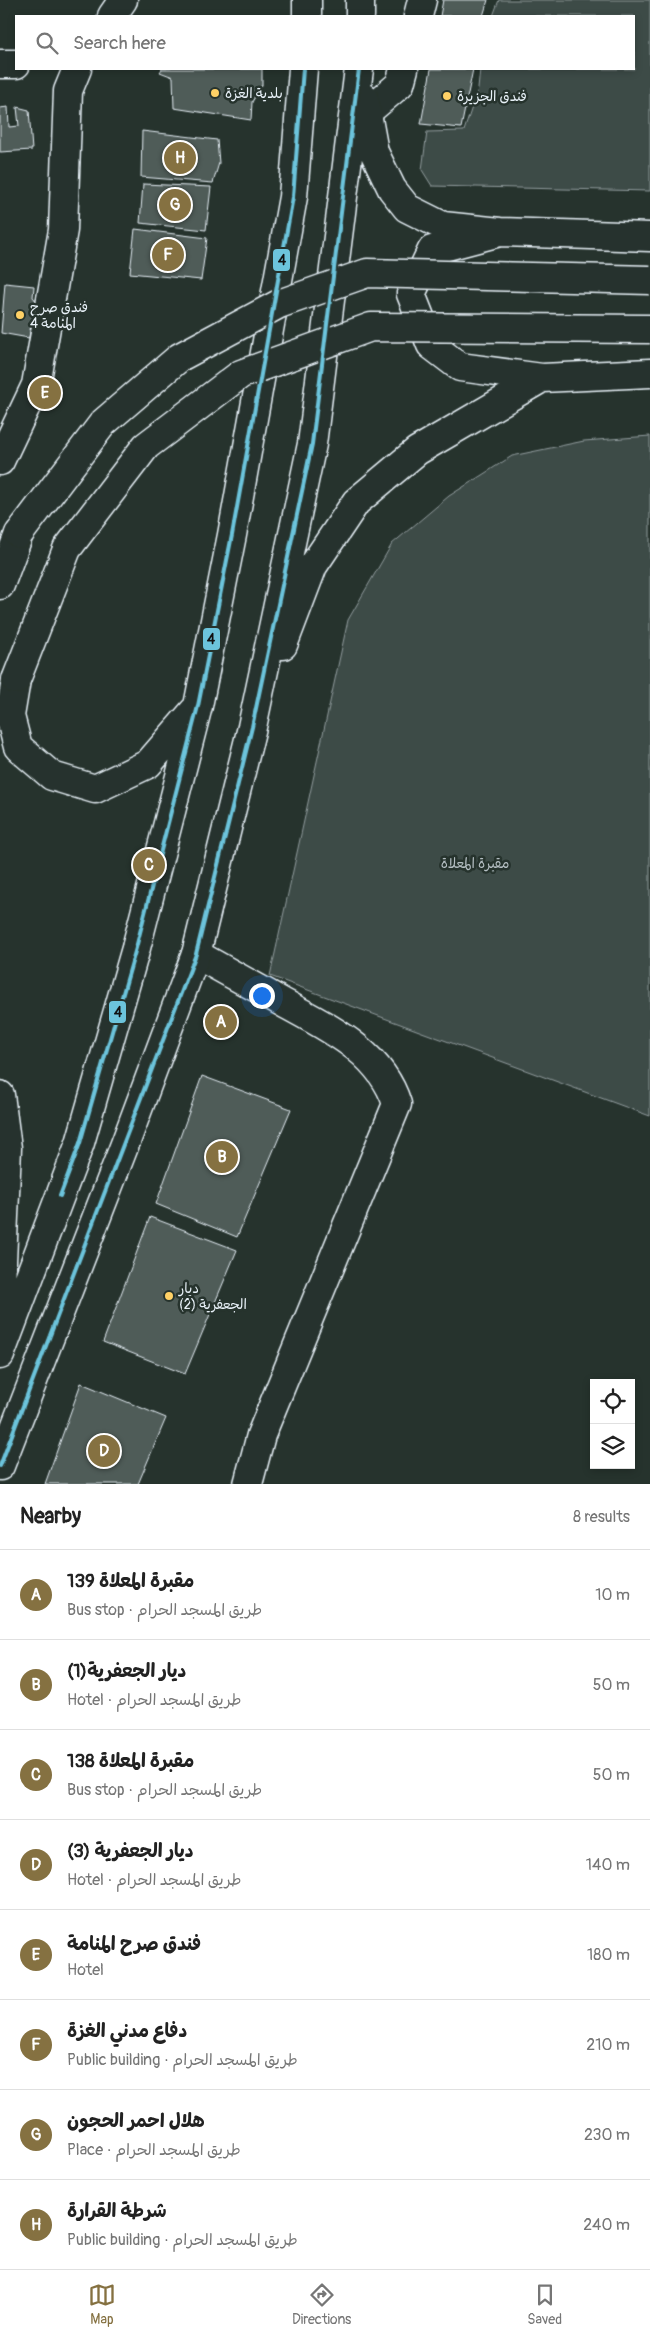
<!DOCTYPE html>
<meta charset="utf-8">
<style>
:root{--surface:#fff;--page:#f2f2f2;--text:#222;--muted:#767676;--line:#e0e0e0;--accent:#857141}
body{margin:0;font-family:Pangolin,"Playpen Sans Arabic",sans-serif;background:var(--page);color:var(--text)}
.controls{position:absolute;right:15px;bottom:15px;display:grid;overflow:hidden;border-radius:0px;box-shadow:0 2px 8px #0003}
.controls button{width:45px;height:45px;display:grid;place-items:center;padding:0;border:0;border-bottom:1px solid var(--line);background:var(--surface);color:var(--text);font:25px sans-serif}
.you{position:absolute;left:261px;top:995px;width:18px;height:18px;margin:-12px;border:4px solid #fff;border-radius:50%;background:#1a73e8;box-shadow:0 0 0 8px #1a73e833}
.badge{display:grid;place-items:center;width:32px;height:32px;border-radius:50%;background:var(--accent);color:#fff;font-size:16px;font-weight:700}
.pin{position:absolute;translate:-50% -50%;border:2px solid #fff;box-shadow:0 1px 5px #0006}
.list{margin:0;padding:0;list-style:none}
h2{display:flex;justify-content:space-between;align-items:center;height:65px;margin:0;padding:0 20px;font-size:21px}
h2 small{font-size:16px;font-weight:400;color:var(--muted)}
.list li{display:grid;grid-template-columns:32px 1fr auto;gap:15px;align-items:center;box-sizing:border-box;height:90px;padding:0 20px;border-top:1px solid var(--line)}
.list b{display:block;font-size:19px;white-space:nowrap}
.list p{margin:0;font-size:16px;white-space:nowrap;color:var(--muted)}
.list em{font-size:16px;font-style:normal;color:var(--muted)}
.icon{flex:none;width:28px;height:28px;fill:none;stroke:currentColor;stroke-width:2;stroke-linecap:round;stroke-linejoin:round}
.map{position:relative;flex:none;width:650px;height:1484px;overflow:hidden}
.search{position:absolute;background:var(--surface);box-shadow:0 2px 8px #0003;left:15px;right:15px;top:15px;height:55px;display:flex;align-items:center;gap:12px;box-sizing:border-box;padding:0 18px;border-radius:0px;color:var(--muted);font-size:19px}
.sheet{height:785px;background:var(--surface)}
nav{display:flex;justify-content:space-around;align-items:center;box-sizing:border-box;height:70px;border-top:1px solid var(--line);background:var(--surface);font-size:14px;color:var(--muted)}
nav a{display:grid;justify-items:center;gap:2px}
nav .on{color:var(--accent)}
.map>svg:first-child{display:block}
</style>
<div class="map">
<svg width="650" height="1484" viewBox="0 0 650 1484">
<rect width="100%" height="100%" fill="#26332d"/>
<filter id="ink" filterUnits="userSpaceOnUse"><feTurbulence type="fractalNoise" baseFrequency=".02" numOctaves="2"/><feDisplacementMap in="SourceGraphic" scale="10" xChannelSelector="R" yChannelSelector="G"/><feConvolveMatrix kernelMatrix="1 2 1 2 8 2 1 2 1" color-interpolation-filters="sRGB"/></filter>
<g filter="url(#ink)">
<!-- green -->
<path fill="#3e4b47" stroke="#939ea0" d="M499,0H650V191L432,186L422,170L427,132L464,131L478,89L480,69H634V16H493Z
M650,436V1116L270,976L348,620L392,544L449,496L512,456L584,441Z"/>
<!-- building -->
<path fill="#505c59" stroke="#e8f1f8" d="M443,0H488L483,16H440Z
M162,69H262V85L252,102L251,120L174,108L173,77L160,72Z
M431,69H473L461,128L421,124Z
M8,107L9,127L19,126L17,107L29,110L32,150L0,152V108Z
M142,131L217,140L219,163L213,183L141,177Z
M143,184L211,187L206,230L140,223Z
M135,229L207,238L201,280L130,273Z
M5,283L34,286L33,297L38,303L36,323L31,324L29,338L1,333Z
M202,1076L291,1109L237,1237L156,1204Z
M150,1217L237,1250L185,1374L103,1342Z
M81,1383L166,1418L138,1484H45Z"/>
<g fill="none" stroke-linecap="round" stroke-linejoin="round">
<!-- minor casing -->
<g stroke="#e8f1f8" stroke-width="31">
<path id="minor" d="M112,16L123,0
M418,16L422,0
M0,64H16
M366,113L400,84L404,69
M0,461L36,385L63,230L68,91L77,69
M196,954C224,970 252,985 280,1001C325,1026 381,1051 397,1104L261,1435L248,1484"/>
</g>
<!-- major casing -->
<g stroke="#e8f1f8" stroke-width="31">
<path id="major" d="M307,16V0
M360,16V0
M364,97L374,152L392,189L407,208L443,226L500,232L650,237
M500,232L432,250L411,294L431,345L460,367L542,378L650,373
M0,585L19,534
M283,645L313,566L356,502L417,451L542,378
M16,680L10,716L18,747L52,776L95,789L148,764L194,711
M0,1095L7,1148L0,1307
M0,1355L80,1143L136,948L198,706L232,535L293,197L303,69
M0,1466L125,1144L196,954L252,727L312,444L359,69"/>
</g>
<!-- minor -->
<use href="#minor" stroke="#26332d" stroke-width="28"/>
<!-- major -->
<use href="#major" stroke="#26332d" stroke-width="28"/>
<!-- major-bridge casing -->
<g stroke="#e8f1f8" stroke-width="31" stroke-linecap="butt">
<path id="major-bridge" d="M19,534L103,423L180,357L279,304L367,273L650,280
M16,680L67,549L146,446L241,374L371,327L650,329"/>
</g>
<!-- major-bridge -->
<use href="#major-bridge" stroke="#26332d" stroke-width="28"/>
<!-- bus-1 casing -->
<g stroke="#26332d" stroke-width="8">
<path id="bus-1" d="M60,1196L80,1143L136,948L198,706L232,535L293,197L303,69
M0,1466L196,954L252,727L312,444L359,69"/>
</g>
<!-- bus-1 -->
<use href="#bus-1" stroke="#6cc4dc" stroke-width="4"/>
</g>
</g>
<!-- markers -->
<g fill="#ffd166" stroke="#26332d" stroke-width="2">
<circle cx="215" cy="93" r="5"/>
<circle cx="447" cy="96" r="5"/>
<circle cx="20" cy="315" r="5"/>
<circle cx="169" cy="1296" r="5"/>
</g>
<g text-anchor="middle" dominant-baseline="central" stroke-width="5" stroke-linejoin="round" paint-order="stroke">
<!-- poi labels -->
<g font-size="14" fill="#e8f1f8" stroke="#26332d" text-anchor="start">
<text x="225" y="93">بلدية الغزة</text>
<text x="457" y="96">فندق الجزيرة</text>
<text x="30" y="307">فندق صرح<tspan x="30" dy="16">المنامة 4</tspan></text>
<text x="179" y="1288">ديار<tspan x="179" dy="16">الجعفرية (2)</tspan></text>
</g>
<!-- park labels -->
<g font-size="14" fill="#b5bfc3" stroke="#26332d">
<text x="475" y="863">مقبرة المعلاة</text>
</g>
</g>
<g stroke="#26332d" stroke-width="2">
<rect x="272" y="248" width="19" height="24" rx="5" fill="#6cc4dc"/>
<rect x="202" y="627" width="19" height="24" rx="5" fill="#6cc4dc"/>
<rect x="108" y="1000" width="19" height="24" rx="5" fill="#6cc4dc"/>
</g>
<g font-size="14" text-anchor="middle" font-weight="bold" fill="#111">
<text x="282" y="265">4</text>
<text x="211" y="644">4</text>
<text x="118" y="1017">4</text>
</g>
</svg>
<div class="controls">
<button><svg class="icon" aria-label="locate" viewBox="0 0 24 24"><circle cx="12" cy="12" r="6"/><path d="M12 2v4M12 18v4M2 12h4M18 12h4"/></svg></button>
<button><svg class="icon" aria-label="layers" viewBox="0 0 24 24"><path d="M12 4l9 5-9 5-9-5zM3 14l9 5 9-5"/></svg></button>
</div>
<div class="you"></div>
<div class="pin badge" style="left:221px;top:1022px">A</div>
<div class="pin badge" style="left:222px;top:1157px">B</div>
<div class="pin badge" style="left:149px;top:865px">C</div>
<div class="pin badge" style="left:104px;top:1451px">D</div>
<div class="pin badge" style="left:45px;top:393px">E</div>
<div class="pin badge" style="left:168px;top:255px">F</div>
<div class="pin badge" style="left:175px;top:205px">G</div>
<div class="pin badge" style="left:180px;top:158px">H</div>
<div class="search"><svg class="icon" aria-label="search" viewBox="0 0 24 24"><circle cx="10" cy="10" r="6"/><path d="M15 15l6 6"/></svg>Search here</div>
</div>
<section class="sheet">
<h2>Nearby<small>8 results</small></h2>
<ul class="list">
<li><span class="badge">A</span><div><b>مقبرة المعلاة 139</b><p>Bus stop · طريق المسجد الحرام</p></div><em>10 m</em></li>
<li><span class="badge">B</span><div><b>ديار الجعفرية(1)</b><p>Hotel · طريق المسجد الحرام</p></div><em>50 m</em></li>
<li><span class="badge">C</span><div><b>مقبرة المعلاة 138</b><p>Bus stop · طريق المسجد الحرام</p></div><em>50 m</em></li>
<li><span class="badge">D</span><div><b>ديار الجعفرية (3)</b><p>Hotel · طريق المسجد الحرام</p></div><em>140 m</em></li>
<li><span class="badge">E</span><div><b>فندق صرح المنامة</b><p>Hotel</p></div><em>180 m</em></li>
<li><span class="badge">F</span><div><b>دفاع مدني الغزة</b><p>Public building · طريق المسجد الحرام</p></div><em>210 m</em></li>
<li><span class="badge">G</span><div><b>هلال احمر الحجون</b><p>Place · طريق المسجد الحرام</p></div><em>230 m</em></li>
<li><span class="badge">H</span><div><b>شرطة القرارة</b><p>Public building · طريق المسجد الحرام</p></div><em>240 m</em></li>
</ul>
</section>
<nav>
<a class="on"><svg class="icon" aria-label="map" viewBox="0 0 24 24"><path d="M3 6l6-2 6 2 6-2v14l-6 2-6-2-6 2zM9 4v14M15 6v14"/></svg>Map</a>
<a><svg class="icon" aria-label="directions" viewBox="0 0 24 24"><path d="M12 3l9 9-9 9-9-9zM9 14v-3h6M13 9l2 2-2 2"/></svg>Directions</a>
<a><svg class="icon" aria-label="saved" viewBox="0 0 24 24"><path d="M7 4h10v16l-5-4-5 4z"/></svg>Saved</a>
</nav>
